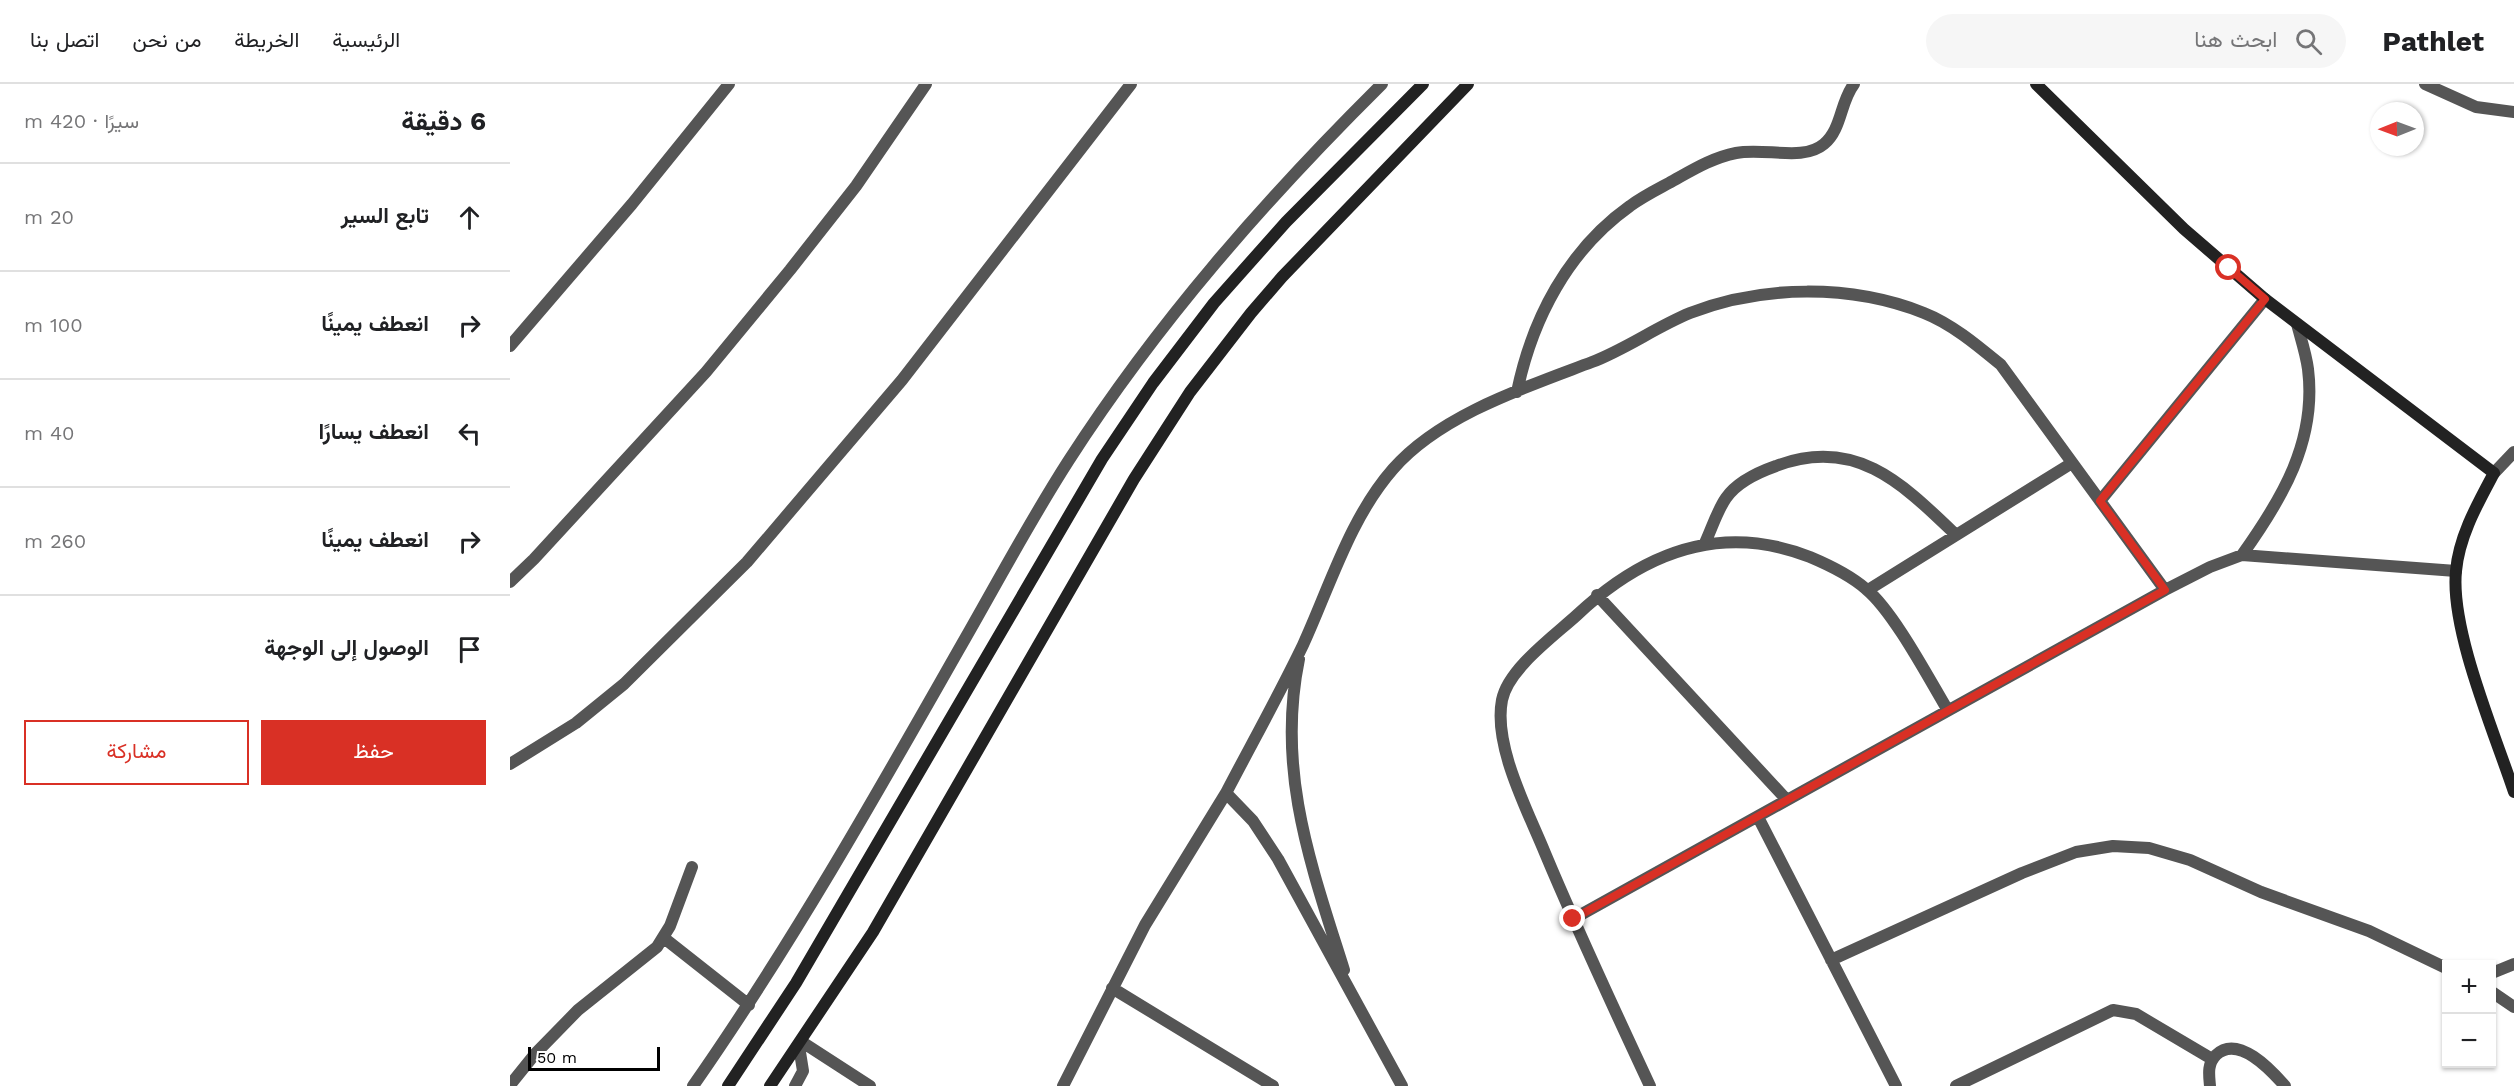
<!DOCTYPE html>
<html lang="ar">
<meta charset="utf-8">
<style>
:root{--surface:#fff;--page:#f6f6f6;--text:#202124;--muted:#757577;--line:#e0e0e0;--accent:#d93025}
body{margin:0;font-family:"Work Sans",Vazirmatn,sans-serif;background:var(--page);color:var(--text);direction:rtl}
.controls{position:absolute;right:18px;bottom:18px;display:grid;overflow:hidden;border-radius:0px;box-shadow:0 2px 4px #0004}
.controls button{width:54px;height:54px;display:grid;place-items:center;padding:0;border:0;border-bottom:2px solid var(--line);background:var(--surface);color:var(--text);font:30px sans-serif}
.compass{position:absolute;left:1860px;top:18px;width:54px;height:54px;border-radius:50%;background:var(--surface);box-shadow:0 2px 4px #0004;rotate:269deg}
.scale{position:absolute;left:18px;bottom:15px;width:132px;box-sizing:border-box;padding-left:6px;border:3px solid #000;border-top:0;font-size:16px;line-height:21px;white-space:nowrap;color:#000;-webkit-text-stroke:4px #fff;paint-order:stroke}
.stop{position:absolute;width:18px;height:18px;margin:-14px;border:4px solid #d93025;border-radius:50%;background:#fff}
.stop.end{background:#d93025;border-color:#fff;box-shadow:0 2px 6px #0008}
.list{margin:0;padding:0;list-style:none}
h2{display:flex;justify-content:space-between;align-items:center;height:78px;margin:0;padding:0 24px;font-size:26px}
h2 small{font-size:20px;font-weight:400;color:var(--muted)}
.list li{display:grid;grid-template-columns:39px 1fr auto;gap:18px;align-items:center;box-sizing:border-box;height:108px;padding:0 24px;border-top:2px solid var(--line)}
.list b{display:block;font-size:22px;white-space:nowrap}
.list em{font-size:20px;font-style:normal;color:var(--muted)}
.actions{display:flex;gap:12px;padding:18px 24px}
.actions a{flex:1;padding:14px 0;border:2px solid var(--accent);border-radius:0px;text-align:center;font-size:21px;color:var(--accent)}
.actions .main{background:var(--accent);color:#fff}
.icon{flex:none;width:33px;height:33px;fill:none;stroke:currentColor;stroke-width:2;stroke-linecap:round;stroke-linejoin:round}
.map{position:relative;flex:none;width:2004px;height:1002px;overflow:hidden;direction:ltr}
header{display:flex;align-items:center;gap:36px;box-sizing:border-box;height:84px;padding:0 30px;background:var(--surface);border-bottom:2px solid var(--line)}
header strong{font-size:28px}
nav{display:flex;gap:33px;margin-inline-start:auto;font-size:21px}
.search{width:420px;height:54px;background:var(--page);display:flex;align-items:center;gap:15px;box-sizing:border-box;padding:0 21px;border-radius:33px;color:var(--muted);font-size:22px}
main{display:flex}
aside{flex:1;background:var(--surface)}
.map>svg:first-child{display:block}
</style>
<header>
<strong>Pathlet</strong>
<div class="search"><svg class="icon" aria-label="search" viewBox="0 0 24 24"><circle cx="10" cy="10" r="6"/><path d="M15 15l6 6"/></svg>ابحث هنا</div>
<nav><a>الرئيسية</a><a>الخريطة</a><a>من نحن</a><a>اتصل بنا</a></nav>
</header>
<main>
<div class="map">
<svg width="2004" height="1002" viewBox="0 0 2004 1002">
<rect width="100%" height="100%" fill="#fff"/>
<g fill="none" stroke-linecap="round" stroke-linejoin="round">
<!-- street -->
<path stroke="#555" stroke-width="12" d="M1915,0L1966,23L2004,28
M0,262L122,120L219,0
M1007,308C1022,235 1058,166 1120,122C1132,113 1146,106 1159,99C1181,87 1201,74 1226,69C1254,63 1293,78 1314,60C1332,45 1330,18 1344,0
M1984,389L2004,368
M1590,417L1755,215
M1195,459C1202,444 1207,427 1216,414C1227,398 1249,388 1266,382C1345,352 1392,399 1445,450
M1732,471C1772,415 1807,357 1798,285C1796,270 1791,255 1787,240
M0,498L24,475L196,288L280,186L346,102L416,0
M1358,506L1562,379
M1087,511L1276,715
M789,575C766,687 801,781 834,886
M0,680L66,639L114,600L237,478L392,296L621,0
M1248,733L1386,1002
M1063,835L1655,506L1700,483L1732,471L1946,487
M154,854L239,921
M1321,876L1512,789L1566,768L1603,762L1639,764L1680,776L1751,808L1859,847L1936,884
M1982,889L2004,880
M602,904L763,1002
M1982,908L2004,923
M292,958L360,1002
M0,1001L25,970L68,926L147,863L160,842L182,783
M183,1002C280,863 364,715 448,567C485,503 519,438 559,376C648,238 755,116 872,0
M285,1002L293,987L289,962
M553,1002L635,841L716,709
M892,1002L768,775L743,737L716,709C742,659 769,611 793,561C820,502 840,434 883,385C930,331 1016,303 1082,278C1116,265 1146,243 1180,229C1252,201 1341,200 1414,229C1442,240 1468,262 1491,281L1655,506
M1140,1002C1104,925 1068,848 1035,769C1018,727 983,662 992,616C998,585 1044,552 1067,531C1134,468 1211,438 1300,473C1319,481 1340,491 1356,505C1383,527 1418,593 1437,625
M1446,1002L1603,926L1626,930L1702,975
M1700,1002C1699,991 1697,980 1706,971C1728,950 1761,986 1775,1002"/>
<!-- secondary -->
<path stroke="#222" stroke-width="12" d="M1526,0L1674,145L1755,215L1984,389C1968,419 1949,452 1946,487C1940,546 1985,650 2004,708
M218,1002L286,899L592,375L643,299L704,219L776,138L913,0
M260,1002L363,848L624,395L680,308L741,229L772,193L958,0"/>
</g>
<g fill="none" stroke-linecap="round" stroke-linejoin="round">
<!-- route -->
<path stroke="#d93025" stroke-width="8" d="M1063,835L1655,506L1590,417L1755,215L1719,184"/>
</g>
</svg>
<div class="controls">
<button>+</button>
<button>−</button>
</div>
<svg class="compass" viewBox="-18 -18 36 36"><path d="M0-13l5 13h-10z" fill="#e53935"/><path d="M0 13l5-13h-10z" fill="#757577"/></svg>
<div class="scale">50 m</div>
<div class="stop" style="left:1719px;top:184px"></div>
<div class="stop end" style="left:1063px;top:835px"></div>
</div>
<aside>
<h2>6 دقيقة<small>سيرًا · 420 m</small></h2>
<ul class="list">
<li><svg class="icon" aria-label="ahead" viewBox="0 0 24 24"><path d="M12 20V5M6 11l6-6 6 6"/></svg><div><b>تابع السير</b></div><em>20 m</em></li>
<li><svg class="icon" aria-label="right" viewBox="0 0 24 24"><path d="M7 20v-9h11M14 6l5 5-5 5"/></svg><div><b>انعطف يمينًا</b></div><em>100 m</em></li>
<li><svg class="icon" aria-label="left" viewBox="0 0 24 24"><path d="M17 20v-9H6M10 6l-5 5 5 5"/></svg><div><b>انعطف يسارًا</b></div><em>40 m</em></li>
<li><svg class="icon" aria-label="right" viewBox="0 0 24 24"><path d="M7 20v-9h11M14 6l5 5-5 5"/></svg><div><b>انعطف يمينًا</b></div><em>260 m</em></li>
<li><svg class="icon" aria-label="arrive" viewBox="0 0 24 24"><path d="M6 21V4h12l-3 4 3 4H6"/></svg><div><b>الوصول إلى الوجهة</b></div></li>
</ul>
<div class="actions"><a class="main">حفظ</a><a>مشاركة</a></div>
</aside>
</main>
